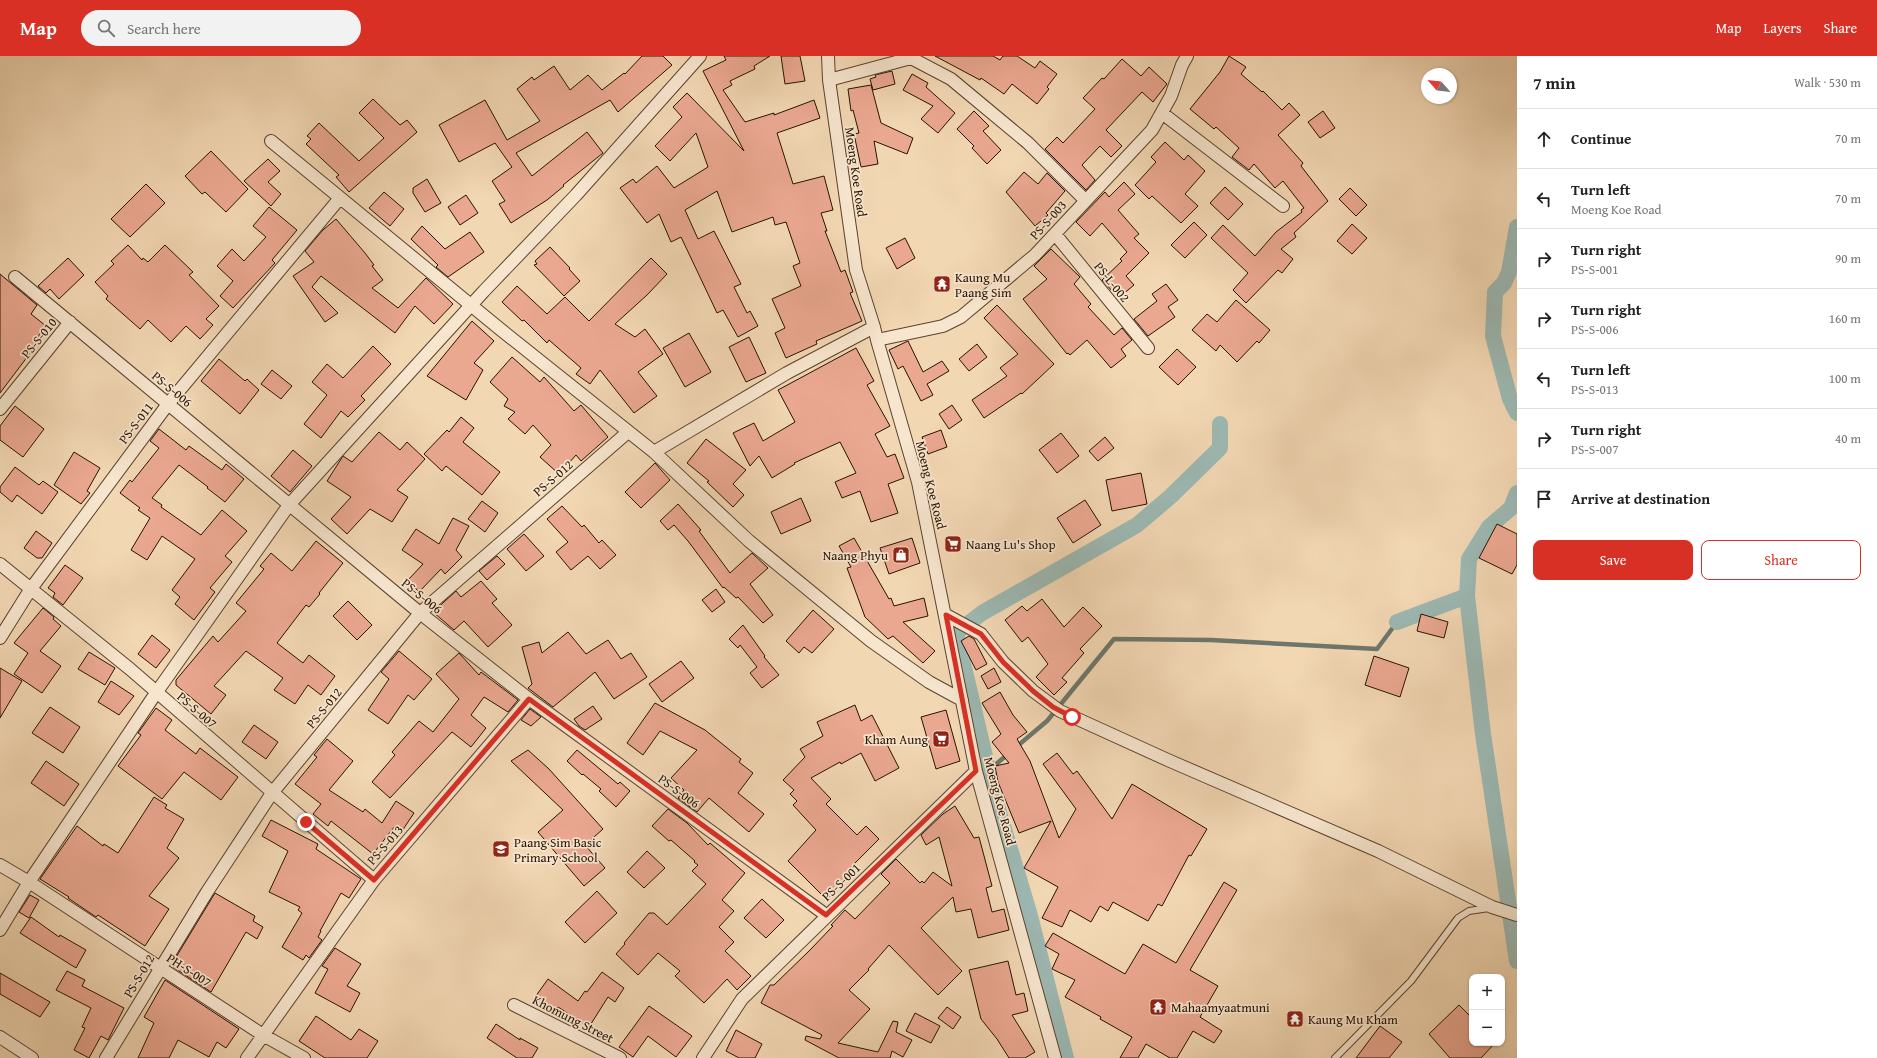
<!DOCTYPE html>
<meta charset="utf-8">
<style>
:root{--surface:#fff;--page:#f2f2f2;--text:#222;--muted:#767676;--line:#e0e0e0;--accent:#d93025}
body{margin:0;font-family:"Gentium Book Plus",serif;background:var(--page);color:var(--text)}
.controls{position:absolute;right:12px;bottom:12px;display:grid;overflow:hidden;border-radius:8px;box-shadow:0 1px 3px #0004}
.controls button{width:36px;height:36px;display:grid;place-items:center;padding:0;border:0;border-bottom:1px solid var(--line);background:var(--surface);color:var(--text);font:20px sans-serif}
.compass{position:absolute;left:1421px;top:12px;width:36px;height:36px;border-radius:50%;background:var(--surface);box-shadow:0 1px 3px #0004;rotate:297deg}
.stop{position:absolute;width:12px;height:12px;margin:-9px;border:3px solid #d93025;border-radius:50%;background:#fff}
.stop.end{background:#d93025;border-color:#fff;box-shadow:0 1px 4px #0008}
.list{margin:0;padding:0;list-style:none}
h2{display:flex;justify-content:space-between;align-items:center;height:52px;margin:0;padding:0 16px;font-size:17px}
h2 small{font-size:13px;font-weight:400;color:var(--muted)}
.list li{display:grid;grid-template-columns:26px 1fr auto;gap:12px;align-items:center;box-sizing:border-box;height:60px;padding:0 16px;border-top:1px solid var(--line)}
.list b{display:block;font-size:15px;white-space:nowrap}
.list p{margin:0;font-size:13px;white-space:nowrap;color:var(--muted)}
.list em{font-size:13px;font-style:normal;color:var(--muted)}
.actions{display:flex;gap:8px;padding:12px 16px}
.actions a{flex:1;padding:9px 0;border:1px solid var(--accent);border-radius:8px;text-align:center;font-size:14px;color:var(--accent)}
.actions .main{background:var(--accent);color:#fff}
.icon{flex:none;width:22px;height:22px;fill:none;stroke:currentColor;stroke-width:2;stroke-linecap:round;stroke-linejoin:round}
.map{position:relative;flex:none;width:1517px;height:1002px;overflow:hidden}
header{display:flex;align-items:center;gap:24px;box-sizing:border-box;height:56px;padding:0 20px;background:var(--accent);color:#fff}
header strong{font-size:19px}
nav{display:flex;gap:22px;margin-inline-start:auto;font-size:14px}
.search{width:280px;height:36px;background:var(--page);display:flex;align-items:center;gap:10px;box-sizing:border-box;padding:0 14px;border-radius:22px;color:var(--muted);font-size:15px}
main{display:flex}
aside{flex:1;background:var(--surface)}
.map>svg:first-child{display:block}
</style>
<header>
<strong>Map</strong>
<div class="search"><svg class="icon" aria-label="search" viewBox="0 0 24 24"><circle cx="10" cy="10" r="6"/><path d="M15 15l6 6"/></svg>Search here</div>
<nav><a>Map</a><a>Layers</a><a>Share</a></nav>
</header>
<main>
<div class="map">
<svg width="1517" height="1002" viewBox="0 0 1517 1002">
<rect width="100%" height="100%" fill="#f2d7b3"/>
<filter id="stains"><feTurbulence type="fractalNoise" baseFrequency=".005" numOctaves="4"/><feColorMatrix values="0 0 0 0 .2 0 0 0 0 .09 0 0 0 0 .02 0 0 0 .5 -.17"/></filter>
<radialGradient id="worn" r=".72"><stop offset=".6" stop-color="#630" stop-opacity="0"/><stop offset="1" stop-color="#630" stop-opacity=".3"/></radialGradient>
<g fill="none" stroke-linecap="round" stroke-linejoin="round">
<!-- stream -->
<path stroke="#6e766b" stroke-width="4.5" d="M1015,692L1047,665L1114,583L1211,584L1377,593L1397,566
M988,715L1008,698"/>
<!-- canal -->
<path stroke="#9cb8b2" stroke-width="16" d="M1517,171L1509,216L1504,227L1495,236L1493,280L1510,343L1517,357
M1467,540L1483,678L1517,905
M1397,566L1467,540L1469,503L1489,471L1511,452L1517,437
M1066,1002L1029,856L995,743L956,577L982,557L1137,469L1171,440L1220,392V368"/>
</g>
<!-- building -->
<path fill="#eba891" stroke="#281200" d="M642,0H663L672,9L618,56L610,44L516,97L532,120L587,76L603,97L563,129L564,130L547,144L511,167L499,148L505,145L492,125L512,111L495,87L459,106L439,69L485,44L507,84L540,65L517,33L532,21L534,24L554,10L570,34L588,19L602,34L624,17L625,18Z
M724,0H770L754,10L755,13L730,25L732,29L723,34L745,66L774,57V59L814,44L820,62L777,77L793,128L824,120L833,154L821,157L827,175H825L841,216L845,214L853,236L850,237L862,265L816,285L817,288L786,302L775,277L785,272L772,243L801,230L793,210L800,207L786,166L775,169L773,161L732,176L717,135L685,154L698,183L714,175L741,228L734,231L747,257L750,255L758,270L738,281L723,254L717,257L681,181L671,186L659,158L647,167L620,132L633,123L636,127L657,110L674,132L708,111L696,77L670,105L655,90L682,61L673,51L687,37L744,95L703,15L726,4Z
M781,0H800L805,25L785,28Z
M935,0H993L1000,4L1003,0H1017L1035,12L1040,5L1057,18L1047,31L1049,33L1037,48L1012,28L1004,38L981,22L980,24Z
M1229,0L1246,11L1241,18L1262,36L1263,35L1282,54L1289,47L1300,59L1278,79L1303,107L1301,110L1328,145L1294,177L1296,181L1281,193L1293,203L1282,217L1278,214L1246,247L1233,234L1248,217L1211,182L1223,169L1255,200L1276,176L1302,156L1301,154L1304,152L1283,125L1275,132L1254,108L1249,114L1232,101L1239,92L1216,71L1214,73L1190,53L1220,16Z
M1122,3L1141,20L1149,11L1167,28L1153,46L1142,36L1106,74L1122,90L1111,101L1100,90L1082,109L1095,124L1086,134L1045,93L1057,81L1063,87L1095,53L1083,42L1102,22L1104,23Z
M892,15L895,28L873,34L870,23L876,21L875,19Z
M912,18L928,27L926,31L955,57L938,77L921,63L933,50L903,34Z
M871,29L881,67L913,82L907,98L874,85L878,108L861,111L854,78L859,77L853,54L851,55L848,33Z
M373,43L400,69L407,64L417,76L349,136L336,121L339,119L306,88L311,83L307,80L319,67L359,105L384,82L359,57Z
M974,55L989,70L983,75L1001,94L987,108L972,92L974,90L957,73Z
M1323,55L1335,72L1320,82L1308,66Z
M1165,86L1184,104L1188,99L1205,115L1185,138L1198,150L1181,167L1152,140L1149,143L1135,129L1156,106L1151,101Z
M211,95L248,133L226,156L205,136L202,138L185,120Z
M268,103L280,115L268,126L281,138L271,150L244,125Z
M1024,116L1038,128L1047,117L1065,135L1046,157L1048,159L1035,170L1006,136Z
M427,123L441,147L425,156L413,137V132Z
M1124,126L1135,138L1118,154L1139,178L1134,182L1149,197L1126,220L1134,229L1122,239L1118,234L1114,237L1102,224L1122,205L1120,203L1127,196L1102,167L1090,180L1076,166L1105,136L1109,141Z
M146,128L165,147L130,181L111,163Z
M1225,131L1243,148L1228,164L1210,147Z
M1350,132L1367,149L1356,160L1339,143Z
M384,136L404,153L390,170L369,152Z
M466,139L478,157L460,169L448,151Z
M269,151L297,174L272,204L275,207L233,252L220,240L233,225L217,210L232,193L244,205L266,181L253,170Z
M336,163L365,197L374,209L372,210L383,224L372,232L398,252L426,222L453,248L434,268L415,250L395,277L321,220L312,231L338,257L325,266L293,220L314,206L305,195L323,174Z
M1194,166L1207,179L1185,202L1171,189Z
M1352,168L1367,182L1352,198L1337,185Z
M422,170L445,193L470,176L484,196L448,221L436,211L438,209L411,183Z
M905,182L915,202L897,213L886,192Z
M128,189L142,204L143,202L148,206L165,189L193,216L189,219L219,250L206,263L213,269L200,283L186,270L171,286L148,264L140,273L106,243L108,240L95,226L114,208L111,205Z
M550,191L570,212L569,213L580,225L564,240L534,209L537,208L535,205Z
M1051,193L1080,221L1074,228L1091,248L1088,251L1114,279L1122,272L1132,284L1121,293L1126,300L1111,312L1087,284L1070,299L1068,297L1067,298L1023,243L1047,223L1034,210Z
M68,202L84,219L59,243L50,233L46,237L38,230Z
M651,202L667,218L647,239L615,268L635,281L645,273L663,298L638,316L657,340L634,357L600,314L590,328L576,318L581,312L549,284L547,287L524,264L522,265L502,246L517,230L547,258L565,241L589,265Z
M0,218L37,249L31,258L46,270L37,282L40,284L0,337Z
M1166,228L1178,244L1168,251L1175,261L1148,280L1134,263L1157,245L1152,238Z
M1236,244L1270,274L1259,287L1257,285L1237,306L1220,289L1216,295L1192,274L1207,258L1217,266Z
M997,249L1054,308L1022,338L1021,337L984,362L972,344L1007,320L1000,312L1018,298L984,262Z
M472,265L494,285L474,307L483,314L466,344L427,320Z
M689,277L711,316L685,331L663,292Z
M749,281L766,317L746,326L729,291Z
M908,285L923,316L942,305L949,315L927,328L933,339L921,345L903,310L898,313L889,294Z
M977,288L987,301L969,315L959,303Z
M373,290L391,308L361,340L365,344L348,361L341,355L321,382L304,368L327,339L312,326L327,308L343,322Z
M856,292L874,325L867,329L890,370L875,378L887,401L895,398L904,422L888,428L898,457L871,466L860,435L842,442L835,426L856,417L840,386L794,407L795,408L772,422L759,400L750,410L733,377L754,367L763,385L795,366L778,334Z
M1177,293L1196,311L1178,329L1159,311Z
M512,301L540,326L544,321L574,355L581,349L608,381L581,405L576,399L559,418L540,401L551,389L533,369L525,378L508,363L515,356L504,350L508,343L490,326Z
M219,303L245,325L247,323L259,334L240,358L201,325Z
M272,314L292,330L281,343L261,328Z
M952,349L962,364L949,373L939,358Z
M15,350L44,373L23,401L0,384V370Z
M461,361L474,372L463,386L500,416L482,439L446,410L442,415L424,398L447,374L449,376Z
M159,373L186,394L189,390L222,414L226,408L244,423L225,446L207,432L208,431L179,409L152,442L162,449L161,451L201,479L222,454L247,475L225,500L232,506L210,532L215,536L194,564L175,548L180,541L172,534L195,503L162,480L147,504L131,494L150,462L138,454L140,452L120,437L130,424L132,426L159,392L150,385Z
M941,374L947,391L928,398L922,381Z
M379,376L400,394L407,386L425,403L397,434L408,441L392,466L370,453L347,478L331,463L351,441L327,425L343,400L352,406Z
M1061,377L1079,400L1057,417L1039,394Z
M1105,381L1114,392L1098,405L1089,395Z
M706,383L746,414L733,428L744,439L733,451L707,426L709,425L687,407Z
M293,394L312,410L290,436L271,420Z
M74,396L100,412L87,435L90,437L81,448L54,429Z
M655,407L670,424L641,452L625,436Z
M15,411L39,429L43,425L58,436L42,458L17,439L12,446L0,436V431Z
M1141,417L1147,448L1112,455L1106,424Z
M801,442L811,465L781,478L771,456Z
M1085,444L1101,469L1073,487L1057,462Z
M482,445L498,457L485,476L468,463Z
M678,448L701,474L699,475L730,517L752,497L768,512L750,528L773,559L763,567L738,541L736,542L724,531L723,532L688,485L674,469L668,474L660,465Z
M562,450L582,471L584,469L599,487L602,484L616,499L600,513L588,500L571,514L556,496L568,486L547,463Z
M453,462L469,470L456,494L462,501L445,518L441,513L419,536L408,524L423,508L402,494L416,473L439,488Z
M1497,468L1517,478V509L1512,518L1479,502Z
M36,475L52,487L42,502H37L24,492Z
M524,478L544,500L526,515L507,493Z
M854,482L889,543L891,542L894,550L924,542L928,560L903,566L935,595L923,607L893,580L888,583L865,561L847,512L851,511L839,490Z
M912,482L920,507L889,518L880,492Z
M316,485L343,507L319,537L320,538L309,551L306,549L277,587L303,607L309,599L335,620L321,639L308,629L295,648L274,634L283,622L246,595L214,630L226,639L211,658L176,629V624L213,580L218,586L246,555L236,547L264,513L260,510L271,497L292,515Z
M497,500L505,508L487,524L479,515Z
M65,509L83,522L63,549L53,541L55,537L48,532Z
M481,525L497,543L492,547L512,569L488,591L464,565L454,574L433,556L456,535L461,541Z
M716,533L725,546L712,556L702,544Z
M1042,543L1064,571L1083,551L1102,570L1080,593L1084,597L1062,622L1067,626L1054,639L1036,621L1048,608L1028,581L1022,586L1005,564L1022,550L1027,555Z
M348,545L372,569L357,584L333,560Z
M43,552L54,561L53,563L61,570L40,595L61,610L42,637L14,618L28,597L14,587Z
M813,554L834,573L812,597L804,591L799,597L786,585Z
M1421,558L1448,566L1444,582L1417,575Z
M743,569L765,600L764,601L779,619L762,632L750,617L757,611L740,589L738,592L729,583Z
M568,576L586,598L608,584L621,603L631,597L647,621L614,643L595,616L553,651L528,632L532,628L522,591L539,586L542,597Z
M152,579L170,594L156,612L138,598Z
M969,580L974,583L987,608L976,614L961,585Z
M399,595L432,623L414,644L408,639L388,668L368,654L389,623L381,616Z
M89,596L115,612L105,629L78,613Z
M459,597L479,619L481,616L518,644L508,656L484,641L471,659L486,672L471,691L452,676L390,742L372,726L395,699L392,696L419,665L433,676L459,643L436,618Z
M1374,600L1409,612L1400,641L1365,629Z
M681,605L694,622L662,646L649,628Z
M0,612L22,625L0,662Z
M994,612L1001,626L988,633L981,620Z
M111,625L134,640L119,659L98,646Z
M1000,636L1013,659L1027,676L1017,683L1030,705L1059,782L1076,753L1043,708L1057,697L1073,718L1077,715L1112,763L1132,728L1207,773L1191,800L1189,799L1162,850L1158,848L1148,865L1113,846L1108,855L1100,850L1091,866L1070,854L1062,871L1042,862L1058,831L1024,812L1051,765L1019,777L998,726L995,710L1009,707L992,686L1001,678L982,647Z
M655,647L705,674L741,703L739,706L753,717L738,737L764,758L749,776L709,742L697,756L678,742L684,734L671,722L697,694L660,675L643,699L627,687Z
M855,649L861,665L872,659L899,712L875,725L861,697L841,708L840,706L811,722L831,743L826,748L857,779L866,770L879,783L847,815L850,818L827,844L788,805L816,774L793,749L797,745L790,738L794,734L783,724L805,701L800,693L823,680L817,666Z
M593,650L602,663L585,674L579,670L574,663Z
M50,651L80,671L63,697L32,677Z
M156,652L172,664L165,674L196,698L200,692L238,721L221,744L184,716L162,743L118,710L141,679L138,677Z
M530,653L541,661L531,670L521,664Z
M946,654L960,705L936,713L921,661Z
M254,669L278,686L266,703L242,686Z
M327,683L353,705L329,734L363,756L365,753L382,767L396,745L414,757L402,775L395,770L373,798L331,765L328,770L313,758L321,748L295,728L317,701L314,699Z
M528,694L549,713L603,773L585,789L605,812L584,830L538,776L563,754L511,705Z
M577,694L618,728L620,726L630,735L616,751L599,735L601,733L583,718L582,719L567,705Z
M46,705L79,728L64,750L31,727Z
M154,741L167,749L165,752L184,763L167,792L179,802L149,840L169,853L145,890L98,859L96,861L68,842L69,841L40,823L77,770L103,790L104,788L118,797Z
M955,750L974,782L979,781L992,830L986,832L992,856L1004,853L1009,874L978,882L971,853L956,856L953,841L921,872L962,915L938,939L889,889L868,913L869,914L849,934L870,953L838,987L878,996L893,965L898,966L896,976L912,984L903,1001L892,995L890,1002H839L805,984L806,980L820,983L822,979L761,947L770,929H774L810,894L833,870L831,869L845,854L855,863L890,827L881,818L896,803L920,827L922,825L924,827L933,816L952,830L939,781L926,789L921,779L943,758Z
M668,753L687,767L708,789L710,787L745,817L722,844L734,855L719,871L734,886L725,895L751,920L737,934L727,923L704,947L675,920L680,915L658,897L638,919L616,898L625,888L624,887L649,857H654L667,869L706,828L692,815L698,809L694,806L695,805L671,784L669,785L652,770Z
M271,764L318,788L316,793L361,823L349,842L341,837L320,875H321L318,881L322,884L309,902L306,899L303,904L282,891L302,857L298,854L300,851L269,836L288,795L262,780Z
M647,795L665,812L644,832L627,816Z
M1224,826L1237,834L1190,914L1218,930L1200,961L1222,975L1214,987L1193,975L1177,1002H1170L1146,988L1138,1002H1120L1132,981L1100,963L1101,961L1065,941L1075,924L1052,913L1059,898L1045,890L1053,877L1125,918L1143,888L1176,907Z
M597,835L617,857L585,887L565,866Z
M215,837L255,860L253,865L263,871L257,883L246,876L211,936L173,911L175,907L173,906Z
M30,839L39,844L29,862L19,856Z
M762,843L784,864L766,882L744,862Z
M31,861L59,881L60,879L86,894L76,912L20,877Z
M335,892L361,908L347,930L360,937L350,956L315,937L328,913L322,910Z
M1008,905L1016,939L1024,937L1028,955L1012,959L1035,996L1025,1002H1009L997,983L981,963L969,914Z
M67,915L85,924L82,930L124,952L108,984L101,980L89,1002L74,994L85,972L82,971L91,952L56,934Z
M602,916L624,932L615,946L608,941L589,971L558,951L553,958L533,944L548,923L578,945L585,935L587,936Z
M0,917L50,946L40,961L0,938Z
M165,924L239,973L226,992L217,986L209,1001L178,984L169,1002H138L154,967L144,961Z
M1459,949L1472,962V987H1495L1481,1002H1450L1429,978Z
M649,950L692,980L676,1001L648,980L633,1001L619,991Z
M947,951L961,961L953,973L938,962Z
M915,957L940,970L931,987L906,975Z
M316,960L351,984L359,973L378,985L367,1002H325L299,985Z
M496,968L520,984V982L538,992L532,1002H517L487,982Z
M1380,970L1402,986L1389,1002H1356Z
M736,974L762,988L755,1002H739L726,995Z"/>
<g fill="none" stroke-linecap="round" stroke-linejoin="round">
<!-- lane casing -->
<g stroke="#5a432d" stroke-width="8">
<path id="lane" d="M1335,1002L1411,925L1458,862L1469,855L1489,852"/>
</g>
<!-- street casing -->
<g stroke="#5a432d" stroke-width="14">
<path id="street" d="M828,0L829,24L856,214L874,271L877,284L918,426L976,715L1055,1002
M829,24L911,2L951,23L1028,87L1085,144
M1162,57L1283,150
M271,85L500,273L654,396L749,485L871,585L929,626L962,644
M1055,178L1148,292
M15,221L420,557L529,643L826,859
M877,284L943,270L961,261L1035,199L1152,74L1171,40L1182,9L1187,0
M0,353L70,266
M654,396L787,317L874,271
M0,508L130,613L374,824
M946,559L981,578L1003,606L1033,635L1060,655L1170,705L1378,795L1492,851L1517,859
M0,582L30,534L168,348L340,142
M0,809L29,826L263,979L304,1002
M0,874L29,826L156,637L289,449L484,235L576,139L700,0
M514,949L620,1002
M0,981L32,1002
M106,1002L207,836L272,737L420,557L628,376
M247,1002L374,824L529,643
M703,1002L742,943L976,715"/>
</g>
<!-- lane -->
<use href="#lane" stroke="#f7e5ce" stroke-width="6"/>
<!-- street -->
<use href="#street" stroke="#f7e5ce" stroke-width="12"/>
</g>
<g fill="none" stroke-linecap="round" stroke-linejoin="round">
<!-- route -->
<path stroke="#d93025" stroke-width="5" d="M306,766L374,824L529,643L826,859L976,715L946,559L981,578L1003,606L1033,635L1053,651L1072,661"/>
</g>
<!-- icons -->
<defs>
<g id="temple-square" transform="scale(0.9)"><rect x="-9" y="-9" width="18" height="18" rx="4" fill="#8f2418" stroke="#f7e5ce"/><path d="M0-6L5-2H3V0L6.5 2.5H4V6H1.5V3h-3V6H-4V2.5H-6.5L-3 0V-2H-5Z" fill="#fff"/></g>
<g id="supermarket-square" transform="scale(0.9)"><rect x="-9" y="-9" width="18" height="18" rx="4" fill="#8f2418" stroke="#f7e5ce"/><path d="M-6-5.5h2.5l.6 2H6L4.5 2H-2.5L-4.4-4H-6ZM-1.5 3.2a1.3 1.3 0 1 0 .1 0ZM3 3.2a1.3 1.3 0 1 0 .1 0Z" fill="#fff"/></g>
<g id="shop-square" transform="scale(0.9)"><rect x="-9" y="-9" width="18" height="18" rx="4" fill="#8f2418" stroke="#f7e5ce"/><path d="M-5-2.5h2.3a2.7 3.5 0 0 1 5.4 0H5L5.5 6h-11ZM-1.5-2.5h3a1.5 2.3 0 0 0-3 0Z" fill="#fff"/></g>
<g id="school-square" transform="scale(0.9)"><rect x="-9" y="-9" width="18" height="18" rx="4" fill="#8f2418" stroke="#f7e5ce"/><path d="M0-5L7-2L0 1L-7-2ZM-4 1L0 2.5L4 1V4Q0 6-4 4Z" fill="#fff"/></g>
</defs>
<g fill-rule="evenodd">
<use href="#temple-square" x="942" y="228"/>
<use href="#supermarket-square" x="953" y="488"/>
<use href="#shop-square" x="901" y="499"/>
<use href="#supermarket-square" x="941" y="683"/>
<use href="#school-square" x="501" y="793"/>
<use href="#temple-square" x="1158" y="951"/>
<use href="#temple-square" x="1295" y="963"/>
</g>
<g text-anchor="middle" dominant-baseline="central" stroke-width="3.5" stroke-linejoin="round" paint-order="stroke">
<!-- street labels -->
<g font-size="13" fill="#281200" stroke="#f7e5ce">
<text transform="translate(856 116) rotate(82)">Moeng Koe Road</text>
<text transform="translate(1048 164) rotate(-48)">PS-S-003</text>
<text transform="translate(1112 226) rotate(51)">PS-L-002</text>
<text transform="translate(39 282) rotate(-51)">PS-S-010</text>
<text transform="translate(172 333) rotate(40)">PS-S-006</text>
<text transform="translate(136 367) rotate(-53)">PS-S-011</text>
<text transform="translate(553 422) rotate(-41)">PS-S-012</text>
<text transform="translate(931 429) rotate(76)">Moeng Koe Road</text>
<text transform="translate(422 540) rotate(39)">PS-S-006</text>
<text transform="translate(324 652) rotate(-51)">PS-S-012</text>
<text transform="translate(197 654) rotate(41)">PS-S-007</text>
<text transform="translate(679 735) rotate(36)">PS-S-006</text>
<text transform="translate(1000 745) rotate(75)">Moeng Koe Road</text>
<text transform="translate(385 789) rotate(-49)">PS-S-013</text>
<text transform="translate(841 826) rotate(-44)">PS-S-001</text>
<text transform="translate(189 914) rotate(33)">PH-S-007</text>
<text transform="translate(139 920) rotate(-59)">PS-S-012</text>
<text transform="translate(573 963) rotate(27)">Khomung Street</text>
</g>
<!-- poi labels -->
<g font-size="13" fill="#281200" stroke="#f7e5ce" text-anchor="start">
<text x="955" y="221">Kaung Mu<tspan x="955" dy="15">Paang Sim</tspan></text>
<text x="966" y="488">Naang Lu's Shop</text>
<text x="888" y="499" text-anchor="end">Naang Phyu</text>
<text x="928" y="683" text-anchor="end">Kham Aung</text>
<text x="514" y="786">Paang Sim Basic<tspan x="514" dy="15">Primary School</tspan></text>
<text x="1171" y="951">Mahaamyaatmuni</text>
<text x="1308" y="963">Kaung Mu Kham</text>
</g>
</g>
<rect width="100%" height="100%" filter="url(#stains)"/>
<rect width="100%" height="100%" fill="url(#worn)"/>
</svg>
<div class="controls">
<button>+</button>
<button>−</button>
</div>
<svg class="compass" viewBox="-18 -18 36 36"><path d="M0-13l5 13h-10z" fill="#e53935"/><path d="M0 13l5-13h-10z" fill="#767676"/></svg>
<div class="stop" style="left:1072px;top:661px"></div>
<div class="stop end" style="left:306px;top:766px"></div>
</div>
<aside>
<h2>7 min<small>Walk · 530 m</small></h2>
<ul class="list">
<li><svg class="icon" aria-label="ahead" viewBox="0 0 24 24"><path d="M12 20V5M6 11l6-6 6 6"/></svg><div><b>Continue</b></div><em>70 m</em></li>
<li><svg class="icon" aria-label="left" viewBox="0 0 24 24"><path d="M17 20v-9H6M10 6l-5 5 5 5"/></svg><div><b>Turn left</b><p>Moeng Koe Road</p></div><em>70 m</em></li>
<li><svg class="icon" aria-label="right" viewBox="0 0 24 24"><path d="M7 20v-9h11M14 6l5 5-5 5"/></svg><div><b>Turn right</b><p>PS-S-001</p></div><em>90 m</em></li>
<li><svg class="icon" aria-label="right" viewBox="0 0 24 24"><path d="M7 20v-9h11M14 6l5 5-5 5"/></svg><div><b>Turn right</b><p>PS-S-006</p></div><em>160 m</em></li>
<li><svg class="icon" aria-label="left" viewBox="0 0 24 24"><path d="M17 20v-9H6M10 6l-5 5 5 5"/></svg><div><b>Turn left</b><p>PS-S-013</p></div><em>100 m</em></li>
<li><svg class="icon" aria-label="right" viewBox="0 0 24 24"><path d="M7 20v-9h11M14 6l5 5-5 5"/></svg><div><b>Turn right</b><p>PS-S-007</p></div><em>40 m</em></li>
<li><svg class="icon" aria-label="arrive" viewBox="0 0 24 24"><path d="M6 21V4h12l-3 4 3 4H6"/></svg><div><b>Arrive at destination</b></div></li>
</ul>
<div class="actions"><a class="main">Save</a><a>Share</a></div>
</aside>
</main>
